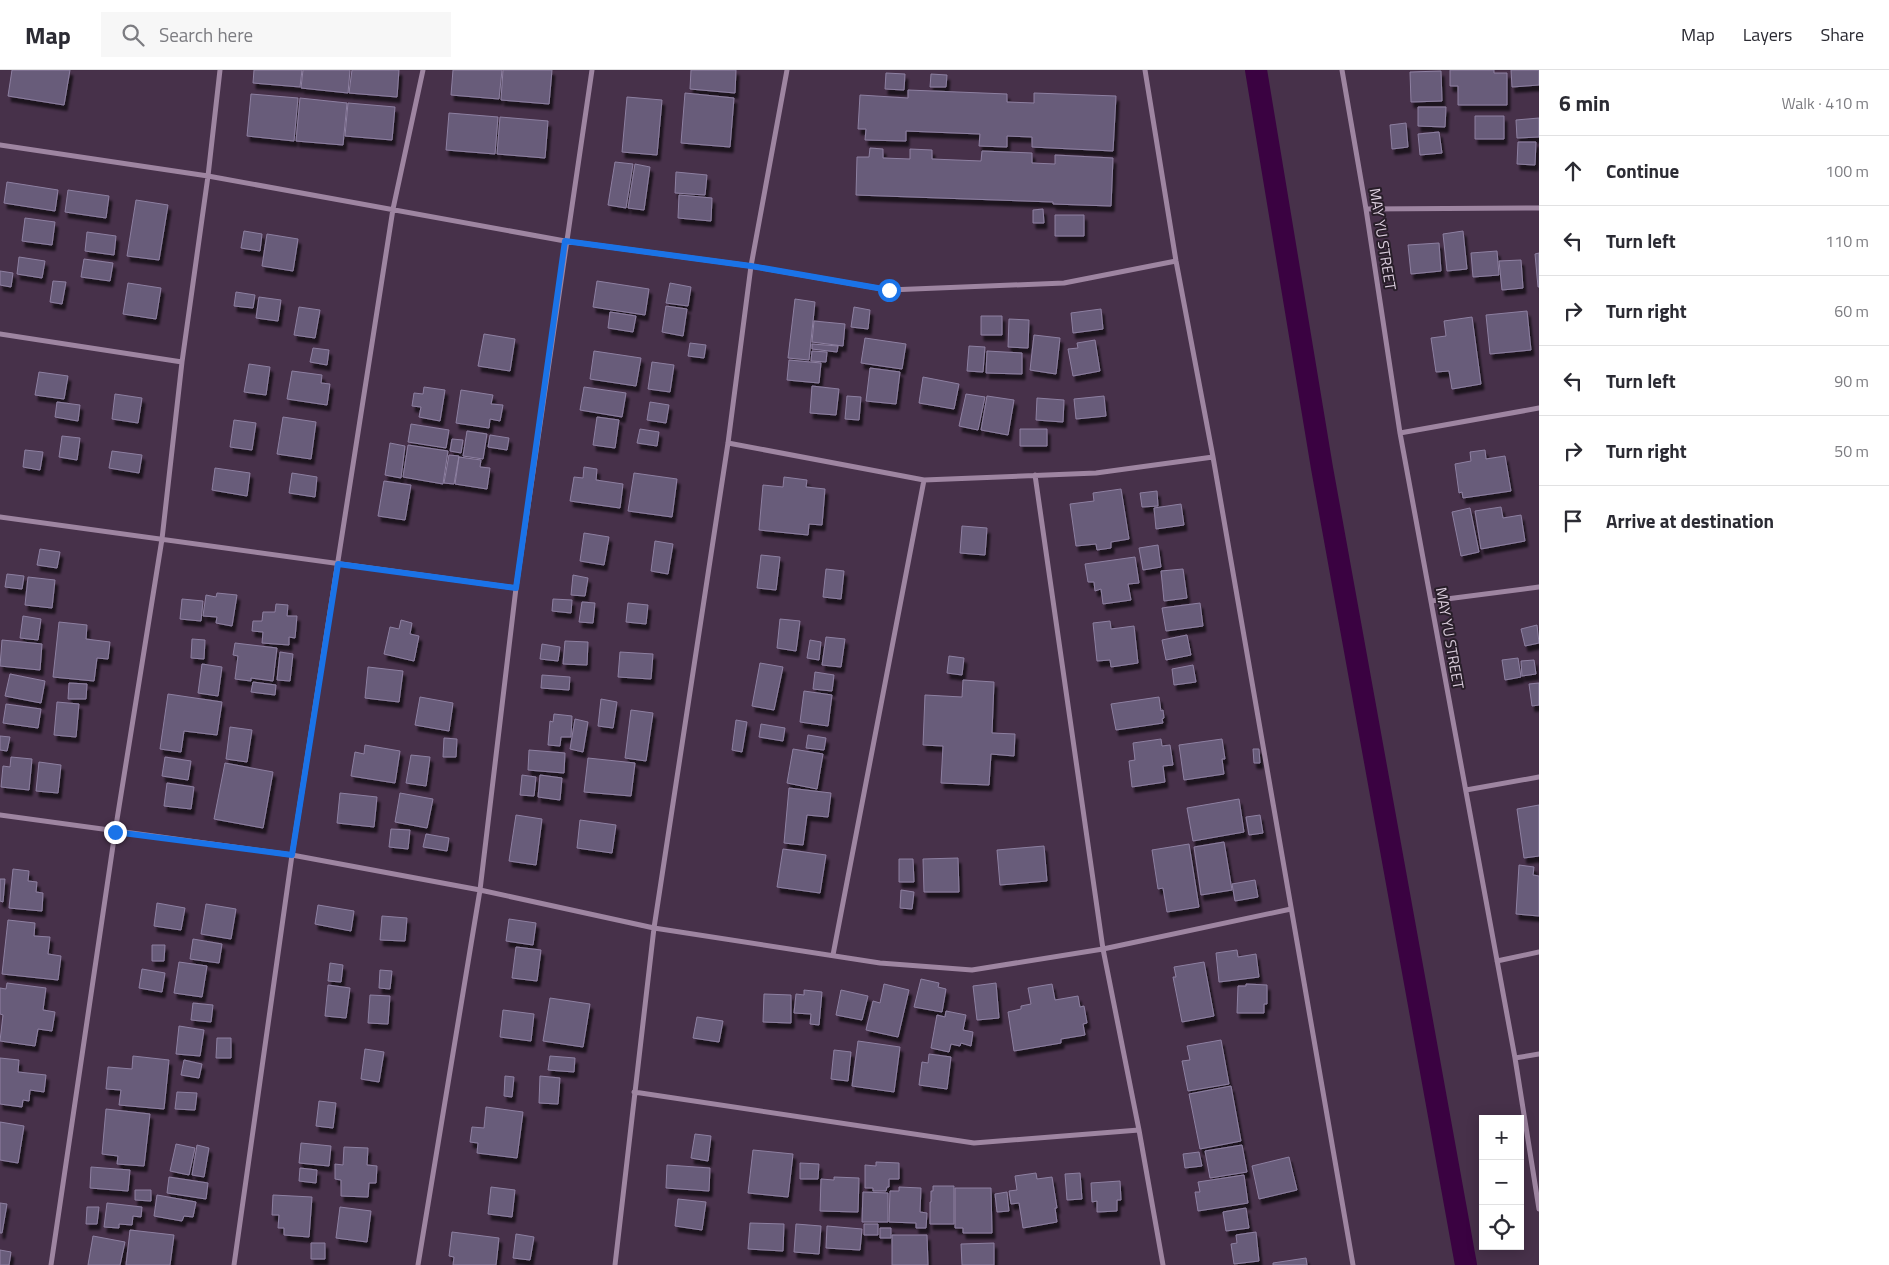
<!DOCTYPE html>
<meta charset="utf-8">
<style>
:root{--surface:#fff;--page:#f7f7f7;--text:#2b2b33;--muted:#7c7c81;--line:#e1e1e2}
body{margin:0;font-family:"Titillium Web",sans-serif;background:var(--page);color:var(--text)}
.controls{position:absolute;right:15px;bottom:15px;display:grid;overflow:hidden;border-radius:0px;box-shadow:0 2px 12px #0003}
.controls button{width:45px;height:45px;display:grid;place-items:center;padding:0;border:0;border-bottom:1px solid var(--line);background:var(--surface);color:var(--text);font:25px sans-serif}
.stop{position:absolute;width:15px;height:15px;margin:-11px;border:4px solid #1a73e8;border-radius:50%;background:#fff}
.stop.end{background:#1a73e8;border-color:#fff;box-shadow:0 1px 5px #0008}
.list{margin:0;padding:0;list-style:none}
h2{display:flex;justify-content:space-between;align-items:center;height:65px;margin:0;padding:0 20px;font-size:21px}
h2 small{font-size:16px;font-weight:400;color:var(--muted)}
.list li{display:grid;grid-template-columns:32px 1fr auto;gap:15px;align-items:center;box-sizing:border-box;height:70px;padding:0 20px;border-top:1px solid var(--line)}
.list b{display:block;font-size:19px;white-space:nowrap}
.list em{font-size:16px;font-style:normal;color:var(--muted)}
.icon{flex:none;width:28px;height:28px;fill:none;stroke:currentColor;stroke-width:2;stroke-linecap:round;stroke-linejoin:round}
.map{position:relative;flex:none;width:1539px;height:1195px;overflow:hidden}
header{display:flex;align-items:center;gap:30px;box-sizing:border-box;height:70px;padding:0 25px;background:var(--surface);border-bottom:1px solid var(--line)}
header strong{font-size:24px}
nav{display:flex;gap:28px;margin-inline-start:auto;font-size:18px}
.search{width:350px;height:45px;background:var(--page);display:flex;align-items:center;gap:12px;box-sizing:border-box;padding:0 18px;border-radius:0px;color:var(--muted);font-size:19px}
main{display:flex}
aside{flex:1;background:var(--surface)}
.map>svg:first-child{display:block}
</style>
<header>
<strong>Map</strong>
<div class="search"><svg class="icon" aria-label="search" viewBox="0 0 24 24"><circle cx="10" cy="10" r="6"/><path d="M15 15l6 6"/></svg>Search here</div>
<nav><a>Map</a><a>Layers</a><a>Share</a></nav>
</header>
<main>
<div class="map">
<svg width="1539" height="1195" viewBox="0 0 1539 1195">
<defs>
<filter id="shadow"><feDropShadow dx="3" dy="5.5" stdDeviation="1" flood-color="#0009"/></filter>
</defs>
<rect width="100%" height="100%" fill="#47314a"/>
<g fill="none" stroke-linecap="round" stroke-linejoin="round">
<!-- canal -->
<path stroke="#3a0241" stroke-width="22" d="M1256,0L1322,398L1466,1195"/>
</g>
<!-- building -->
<path fill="#685b7a" stroke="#8d80a1" filter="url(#shadow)" d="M12,0H70L64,35L8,26Z
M254,0H302L300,17L253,13Z
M303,0H350L348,23L301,18Z
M352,0H399L397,27L349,23Z
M453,0H502L499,29L451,25Z
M503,0H552L549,34L501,30Z
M691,0H736L735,23L690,19Z
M1450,0H1494V3H1507V35H1458V16H1450Z
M1511,0H1539V15L1512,17Z
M1441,1L1442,31L1411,32L1410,2Z
M886,3L905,4L904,20L885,19Z
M931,4L947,5L946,17H930Z
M908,20L1007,24V32L1034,33V23L1116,26L1113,81L1032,77V67L1007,66V77L979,76L980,64L906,61V71L865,70L866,59H858L860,25L908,28Z
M685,23L734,28L730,77L681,73Z
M251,24L298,28L294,71L247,66Z
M627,27L662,30L657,85L622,82Z
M300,28L347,33L343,75L296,71Z
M348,33L395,37L392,70L345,66Z
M1418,37H1446L1445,57L1418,56Z
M449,43L498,47L495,84L446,80Z
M1475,46H1504V69H1475Z
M500,47L548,51L545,88L497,84Z
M1539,48V67L1517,68L1516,50Z
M1406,53L1408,77L1392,79L1390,55Z
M1439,62L1442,83L1420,85L1418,64Z
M1518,72H1536L1535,95L1517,94Z
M870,78L883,79V88L910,89V79L932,80V89L981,91L982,81L1032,83V93L1055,94V85L1113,88L1111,136L1053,134V132L856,125L857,87H869Z
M615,92L633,94L626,138L608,135Z
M635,94L650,97L644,140L628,138Z
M676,102L707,105L705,125L675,123Z
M7,112L58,120L55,141L4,133Z
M68,120L109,126L106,148L65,142Z
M679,125L712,128L711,151L678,148Z
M136,130L168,135L159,190L127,186Z
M1043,139L1044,153H1033V140Z
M1055,145H1084V166H1055Z
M25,148L55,152L52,175L22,171Z
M244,161L262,164L260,181L241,178Z
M1463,161L1467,199L1447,201L1443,164Z
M87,162L116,166L114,185L85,181Z
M267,164L298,169L293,201L262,196Z
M1439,173L1441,201L1411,204L1408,175Z
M1497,181L1499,205L1473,207L1471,183Z
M1539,183V217H1538L1535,184Z
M19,187L45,191L42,208L17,204Z
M84,189L113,193L110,211L81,207Z
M1521,190L1523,218L1502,220L1499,191Z
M0,201L13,203L11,217L0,215Z
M53,211L66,212L62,234L50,232Z
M597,211L649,219L645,245L593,237Z
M128,213L161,218L156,249L123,244Z
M670,213L691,217L688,236L666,233Z
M236,222L255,225L253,238L234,236Z
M259,227L281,230L278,251L256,248Z
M795,229L815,232L809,290L788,288Z
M666,236L687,239L683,266L662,262Z
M299,237L320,240L315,268L294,265Z
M854,237L870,240L868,259L851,257Z
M1101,239L1103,259L1073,263L1071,243Z
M1527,241L1531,280L1490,284L1486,245Z
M610,242L636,246L633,262L608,258Z
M981,246H1002V265H981Z
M1472,247L1481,314L1452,319L1449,301L1436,302L1431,268L1446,266L1444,251Z
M1009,249L1029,250L1028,278L1008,277Z
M814,251L845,254L843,276L812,272Z
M484,264L515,269L510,301L478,296Z
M1034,265L1060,268L1056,304L1030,300Z
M865,268L906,274L902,299L861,293Z
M1095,270L1100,301L1073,306L1068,279L1078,278L1077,273Z
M690,273L706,275L704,288L688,286Z
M812,274L838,276L837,282L812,279Z
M969,276L985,277L983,302L967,301Z
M313,278L329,280L327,295L310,292Z
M594,281L641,288L636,316L590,309Z
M812,281L827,282L826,292L811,291Z
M987,281L1022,283V304L986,303Z
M789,290L821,293L819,313L787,310Z
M652,292L674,295L670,322L648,319Z
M249,294L270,297L266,325L244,322Z
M870,298L900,302L896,334L866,331Z
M292,301L322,305L321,313L330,314L327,335L287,329Z
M39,302L68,306L64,329L35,325Z
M923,307L959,314L954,339L919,333Z
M812,316L839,319L836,345L810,343Z
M424,317L445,320L440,351L419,347L421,337L412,336L414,323L423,324Z
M584,317L626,323L622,347L580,340Z
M461,320L493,325L491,334L503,335L500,351L490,349L489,358L456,353Z
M115,324L142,328L138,353L112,349Z
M966,324L985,327L978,360L959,356Z
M847,326L861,327L859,350L845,349Z
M987,326L1014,330L1008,365L981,360Z
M1104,326L1106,346L1076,349L1074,329Z
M1037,328L1064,330L1063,352L1036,350Z
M57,332L80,335L78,351L55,347Z
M650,332L669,335L666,353L647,350Z
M283,347L316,352L311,389L277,384Z
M597,347L619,350L615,378L593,375Z
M234,350L256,353L252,380L230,377Z
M411,354L449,360L446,378L408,372Z
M640,359L659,362L657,376L637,373Z
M1020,359H1047V376H1020Z
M467,361L487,364L483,389L463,386Z
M490,365L509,368L507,380L488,377Z
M62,366L80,368L77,390L59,387Z
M452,369L463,370L461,383L450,381Z
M390,373L405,376L401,408L385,405Z
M408,375L448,381L443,414L403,407Z
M25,380L43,382L40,400L23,397Z
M1485,380L1486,389L1505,386L1511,421L1463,428L1462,422L1459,423L1455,394L1471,391L1470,382Z
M112,381L142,385L139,403L109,398Z
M449,385L459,386L454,414L444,413Z
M459,387L481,390L480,397L490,398L487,419L455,414Z
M584,397L597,399L596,410L623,414L620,438L570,431L574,407L583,408Z
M215,398L250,403L247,426L212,420Z
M292,403L317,407L315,427L289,423Z
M634,403L677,409L672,447L628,441Z
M784,407L807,410L806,417L825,419L822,455L809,454L808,465L759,460L763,415L783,417Z
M384,411L411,415L405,450L378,446Z
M1121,419L1129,469L1111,472V478L1097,480L1096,474L1076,476L1070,434L1094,431L1093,423Z
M1157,421L1158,436L1142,437L1140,423Z
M1181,434L1184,455L1156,459L1154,438Z
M1501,437L1503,448L1521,445L1525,471L1481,479L1475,441Z
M1470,438L1479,482L1461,486L1452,442Z
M962,456L987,458L985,485L960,483Z
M584,463L609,467L604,495L580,491Z
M655,471L673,474L668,504L651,501Z
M1158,475L1161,497L1143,500L1139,478Z
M40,479L60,482L57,498L37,495Z
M761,485L780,487L776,520L757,518Z
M1135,487L1139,513L1128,514L1131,530L1103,534L1101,519L1095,521L1094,512H1088L1085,494Z
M826,499L844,501L841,529L823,527Z
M1183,499L1187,528L1164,531L1161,501Z
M7,504L24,506L22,519L5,517Z
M573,505L588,508L585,526L571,525Z
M28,507L55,510L52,538L25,535Z
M217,523L237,525L232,556L216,553L217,547L203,546L206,525L216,527Z
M182,529L203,531L201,551L180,549Z
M553,529L572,530L571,543L552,541Z
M582,532L595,533L593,553L579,552Z
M628,533L648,535L646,554L626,552Z
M1200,533L1203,556L1166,561L1162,538Z
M276,534L288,535L287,546H297L295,568L289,567V575L262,573L263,562L252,561L253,551H262L263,542H275Z
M23,546L41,549L38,570L20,568Z
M780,549L800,551L796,581L777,578Z
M401,550L412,553L410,564L419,566L414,591L384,584L390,557L399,559Z
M1110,551L1111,559L1134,556L1138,593L1111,597L1110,590L1097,591L1093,553Z
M59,552L87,555L86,569L110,572L108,589L97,588L94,611L53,607Z
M1537,555L1539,573L1525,576L1521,559Z
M1187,565L1191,585L1166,590L1162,570Z
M826,567L845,569L841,597L822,595Z
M192,569L205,570L204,589L191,588Z
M2,570L42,574L40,600L0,596Z
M810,570L821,572L819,590L807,588Z
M565,571L588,572L587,595L563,594Z
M235,573L277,578L273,611L251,608V611L235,609L238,586L233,585Z
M542,574L560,577L558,591L540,589Z
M280,582L293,584L290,611L277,610Z
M620,582L653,584L651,609L618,607Z
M949,586L964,588L962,605L947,603Z
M1518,588L1521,607L1505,610L1502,590Z
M1534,590L1536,604L1522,606L1521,591Z
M760,593L783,597L774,640L752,636Z
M202,594L222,597L218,626L198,623Z
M1193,595L1196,612L1174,615L1172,599Z
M368,597L403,601L399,632L365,628Z
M815,602L834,605L832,621L813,619Z
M10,604L45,611L41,633L5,626Z
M542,605L570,607L569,620L541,618Z
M963,610L994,612L992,663L1015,664L1014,686L991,684L989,715L941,713L943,676L923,675L925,625L962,627Z
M253,612L276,615L275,625L251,622Z
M69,613L87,614L86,629H68Z
M1539,613V635L1532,636L1529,614Z
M804,621L832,625L828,656L800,652Z
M168,624L222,632L217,665L184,661L181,682L160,679Z
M420,627L453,633L449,661L415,655Z
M1159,627L1161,641L1163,640L1164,648L1162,649L1163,653L1116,660L1111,634Z
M601,629L617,632L613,658L598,656Z
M57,632L79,634L76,667L54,665Z
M6,634L41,639L38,658L3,653Z
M631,640L653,643L646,691L625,688Z
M554,644L572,646L571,667H561L560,676L548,675L550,651L553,652Z
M575,649L588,652L583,682L570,679Z
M736,650L747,652L742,682L732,680Z
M761,654L785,658L783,671L759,667Z
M230,657L252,660L247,692L226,689Z
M808,665L826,668L824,680L806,678Z
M0,666L10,667L7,681L0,680Z
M444,668L457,669L456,687H443Z
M1161,669L1162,676L1170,675L1173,695L1163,696L1165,712L1132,717L1129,691L1135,690L1133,673Z
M1222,669L1225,689H1222L1224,704L1184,710L1179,675Z
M365,675L400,681L395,713L351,706L355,682L364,684Z
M793,679L823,684L817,719L787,713Z
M1253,679H1259L1260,693H1254Z
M529,680L565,683L564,703L528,700Z
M411,685L430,687L426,716L406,713Z
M11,687L32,689L29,720L1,717L3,696L10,697Z
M165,687L191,691L188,710L162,706Z
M588,688L635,693L631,726L584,722Z
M39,692L61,695L58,723L36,721Z
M225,693L273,702L263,758L214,749Z
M522,705L536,707L534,726L520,725Z
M540,705L562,708L560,730L538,727Z
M167,713L194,717L191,739L164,736Z
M789,718L831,723L828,747L807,745L803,775L784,773Z
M340,723L377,727L374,757L337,753Z
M400,723L433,729L427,758L395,752Z
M1239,729L1244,762L1193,771L1187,738Z
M1539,735V786L1524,788L1517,739Z
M516,745L542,749L536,795L509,791Z
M1260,745L1263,763L1249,765L1246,747Z
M580,750L616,755L612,783L577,778Z
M391,759L410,760L408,779L389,777Z
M426,764L449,768L447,781L423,777Z
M1224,772L1232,820L1201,825L1194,777Z
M1189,774L1199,837L1167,842L1163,818L1158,819L1152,780Z
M1044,776L1047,811L1000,815L997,780Z
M783,779L826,785L820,823L777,817Z
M958,788L959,822H924L923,789Z
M899,789H913L914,812H899Z
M1519,795L1534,797L1533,805L1539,806V846L1516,844Z
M13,799L29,801L28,811L37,812L36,822L43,823L42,841L9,838Z
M0,809H5L3,832L0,831Z
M1255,810L1258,827L1235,831L1232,814Z
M901,820L914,822L912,839L900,838Z
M157,833L185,838L181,860L154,856Z
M206,834L236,839L231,869L201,864Z
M318,835L354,841L351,861L315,854Z
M382,846L407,848L405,871L380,870Z
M509,849L536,853L533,875L506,871Z
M8,850L35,853L34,866L50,867L48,884L61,886L58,910L2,904Z
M193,869L222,874L219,893L190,889Z
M152,875H165L164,891H152Z
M516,877L541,880L537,911L512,908Z
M1237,880L1238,887L1256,884L1259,907L1219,912L1216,883Z
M179,892L207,896L202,927L174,923Z
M1204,892L1214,946L1182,952L1173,907H1176L1174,897Z
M330,893L343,895L341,912L328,911Z
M142,899L165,903L162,922L139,918Z
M380,900L392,901L390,919L379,918Z
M921,909L939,913L938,917L946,919L942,942L914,937Z
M7,913L46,918L43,940L55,942L52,961L38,959L35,976L0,971L3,945L0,944V918L6,919Z
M996,913L999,948L977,950L973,916Z
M884,914L909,920L898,967L866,960L873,931L880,933Z
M1052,914L1055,930L1078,926L1080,937L1084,936L1087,953L1083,954L1085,965L1061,969V973L1014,981L1008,942L1021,939V936L1031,934L1028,918Z
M1246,914L1267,915V934H1264V943H1237L1238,916H1246Z
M328,915L350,918L346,948L325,946Z
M804,920L822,922L819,955L810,954L811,944L794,943L796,924L804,925Z
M841,920L868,926L862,950L836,945Z
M764,924L791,925V953L763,952Z
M370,925L390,926L388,954L368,953Z
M550,928L590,934L583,977L543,971Z
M193,933L213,935L211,952L191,950Z
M503,940L534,944L531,971L500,967Z
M946,941L966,945L963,960L973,962L971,976L961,973L960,976L951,974L949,982L931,978L937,945L945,947Z
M697,947L723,951L719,972L693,968Z
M179,956L204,960L200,986L176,984Z
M217,968H231V988H216Z
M1221,970L1229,1014L1188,1021L1182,991L1190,990L1187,976Z
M858,971L900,977L894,1022L852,1016Z
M365,979L384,982L379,1012L361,1009Z
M834,980L851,982L848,1011L831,1009Z
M929,984L951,987L947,1019L919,1015L922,992L928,993Z
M133,986L169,990L164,1039L119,1035L121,1020L106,1019L108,997L132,999Z
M550,986L575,988L574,1002L548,1000Z
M0,988L19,990L18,1002L46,1005L44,1022L30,1020L29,1031L23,1030L22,1037L0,1034Z
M184,990L202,994L199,1008L181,1005Z
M505,1006L514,1007L512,1027L504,1026Z
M540,1006L560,1008L558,1034L539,1033Z
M1231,1016L1241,1071L1200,1079L1189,1024Z
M177,1022L197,1023L195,1040L175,1039Z
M319,1031L336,1033L333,1058L316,1056Z
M486,1037L523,1042L517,1088L477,1083L478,1073L470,1072L472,1057L484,1058Z
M106,1039L150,1044L144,1096L117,1094L118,1086L102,1084Z
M0,1052L24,1056L18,1093L0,1090Z
M695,1064L711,1066L708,1091L691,1088Z
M301,1073L331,1076L329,1096L299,1093Z
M176,1074L195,1078L189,1105L170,1101Z
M197,1075L209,1078L204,1107L192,1105Z
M1242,1075L1247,1102L1210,1108L1205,1081Z
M344,1077L368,1078L367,1095L377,1096L376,1113H369L368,1127L341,1126V1110L335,1109V1094L343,1095Z
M753,1080L793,1084L788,1127L748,1123Z
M1199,1082L1202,1096L1185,1098L1183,1084Z
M1289,1087L1297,1120L1259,1129L1252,1096Z
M876,1092L899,1093V1109H889V1117H887L886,1121H873V1118H865V1095L876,1096Z
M800,1093L819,1094L818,1109H800Z
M667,1095L710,1098L709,1121L666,1118Z
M91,1097L130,1100L128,1121L90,1118Z
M300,1098L317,1100L316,1113L299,1111Z
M1036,1103L1037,1109L1052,1107L1057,1138H1055L1057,1152L1023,1158L1019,1133L1011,1134L1009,1121L1017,1120L1015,1106Z
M1080,1103L1082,1129L1067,1130L1065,1104Z
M1244,1105L1248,1133L1198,1141L1195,1122H1200L1198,1112Z
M169,1107L208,1113L206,1129L167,1123Z
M834,1107L859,1108L858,1142L820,1141L821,1109L834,1110Z
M1120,1111L1121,1130H1117V1141L1097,1142V1131L1092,1132L1091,1113Z
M933,1116H954V1154H930V1132H931V1121H933Z
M491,1117L515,1120L512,1147L488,1144Z
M899,1117L921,1118L920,1142L927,1143L926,1158H916V1153L889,1152L890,1121H899Z
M955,1118H991L992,1163H963V1158H955Z
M135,1120H151V1131L135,1130Z
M863,1122L888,1123V1152H862Z
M1007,1122L1009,1141L997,1142L995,1124Z
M157,1125L196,1132L193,1147L184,1146L182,1151L154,1146Z
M273,1125L312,1127L309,1167L284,1165V1158H278L279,1145H272Z
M678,1129L706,1132L702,1160L675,1156Z
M0,1133L7,1134L2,1163H0Z
M107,1133L142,1137L141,1147L133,1146L132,1155L119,1154V1158L104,1157Z
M87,1137H99L97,1154H86Z
M340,1137L371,1141L367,1172L336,1168Z
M1246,1138L1249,1158L1226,1161L1223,1142Z
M750,1153L784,1154L783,1181L748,1179Z
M796,1154L821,1156L819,1184L794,1182Z
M864,1154H878V1165H864Z
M827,1156L862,1159L860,1180L826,1178Z
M880,1158H891V1168H880Z
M130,1160L174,1165L170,1195H126Z
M452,1162L499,1168L496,1195H453L454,1187L449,1186Z
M1256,1162L1259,1191L1234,1194L1231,1174L1237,1173L1236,1165Z
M516,1164L534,1167L530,1190L513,1188Z
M892,1165H927L928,1195H892Z
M93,1166L125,1172L120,1195H88Z
M311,1173H325V1189H311Z
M994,1173V1195H962L961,1174Z
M0,1180L11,1182L9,1195H0Z
M1306,1188L1307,1195H1273V1193Z"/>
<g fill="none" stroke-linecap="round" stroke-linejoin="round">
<!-- minor -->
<path stroke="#9e85a1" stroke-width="5" d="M1145,0L1176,191L1213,387L1353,1195
M1342,0L1366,139L1400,363L1515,988L1539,1139
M0,75L208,106L565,171L751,196L889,220L1064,213L1176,191
M1366,139L1539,138
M0,264L182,292
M1400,363L1539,338
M728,373L924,410L1096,403L1213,387
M1035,405L1103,879L1139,1060L1163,1195
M0,447L516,518
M1431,531L1539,517
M1466,720L1539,707
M0,745L292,785L480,820L654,858L880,893L972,900L1103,879L1291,839
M833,885L924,410
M1497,891L1539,882
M1515,988L1539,984
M634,1022L974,1073L1139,1060
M51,1195L115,762L162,469L182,292L208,106L220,0
M234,1195L292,785L393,139L423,0
M418,1195L480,820L516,518L592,0
M615,1195L654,858L728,373L751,196L787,0"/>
</g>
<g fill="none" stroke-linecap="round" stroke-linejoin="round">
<!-- route -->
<path stroke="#1a73e8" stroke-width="6" d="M115,762L292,785L338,494L516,518L565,171L751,196L889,220"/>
</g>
<g text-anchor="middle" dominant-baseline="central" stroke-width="4" stroke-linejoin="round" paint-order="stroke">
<!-- street labels -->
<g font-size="15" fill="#dbcddd" stroke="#281e29">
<text transform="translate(1383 169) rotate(81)">MAY YU STREET</text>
<text transform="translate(1450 568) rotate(80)">MAY YU STREET</text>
</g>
</g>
</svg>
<div class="controls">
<button>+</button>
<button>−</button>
<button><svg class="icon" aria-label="locate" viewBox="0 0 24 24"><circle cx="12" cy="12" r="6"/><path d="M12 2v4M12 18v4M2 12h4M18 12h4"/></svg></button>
</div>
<div class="stop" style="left:889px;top:220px"></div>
<div class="stop end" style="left:115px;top:762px"></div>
</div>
<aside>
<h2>6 min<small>Walk · 410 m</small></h2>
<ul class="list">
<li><svg class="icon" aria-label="ahead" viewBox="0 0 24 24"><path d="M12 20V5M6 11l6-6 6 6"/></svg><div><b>Continue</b></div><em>100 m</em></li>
<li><svg class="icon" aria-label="left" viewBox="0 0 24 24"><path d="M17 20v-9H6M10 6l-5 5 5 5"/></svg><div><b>Turn left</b></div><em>110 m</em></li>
<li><svg class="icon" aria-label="right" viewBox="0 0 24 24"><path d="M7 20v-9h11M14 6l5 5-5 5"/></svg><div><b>Turn right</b></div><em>60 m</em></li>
<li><svg class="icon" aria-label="left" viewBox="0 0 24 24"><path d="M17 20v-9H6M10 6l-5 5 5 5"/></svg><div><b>Turn left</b></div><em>90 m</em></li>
<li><svg class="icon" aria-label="right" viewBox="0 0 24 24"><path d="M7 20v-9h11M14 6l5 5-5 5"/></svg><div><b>Turn right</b></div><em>50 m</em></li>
<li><svg class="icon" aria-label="arrive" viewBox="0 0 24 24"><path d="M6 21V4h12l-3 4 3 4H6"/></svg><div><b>Arrive at destination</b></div></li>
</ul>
</aside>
</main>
